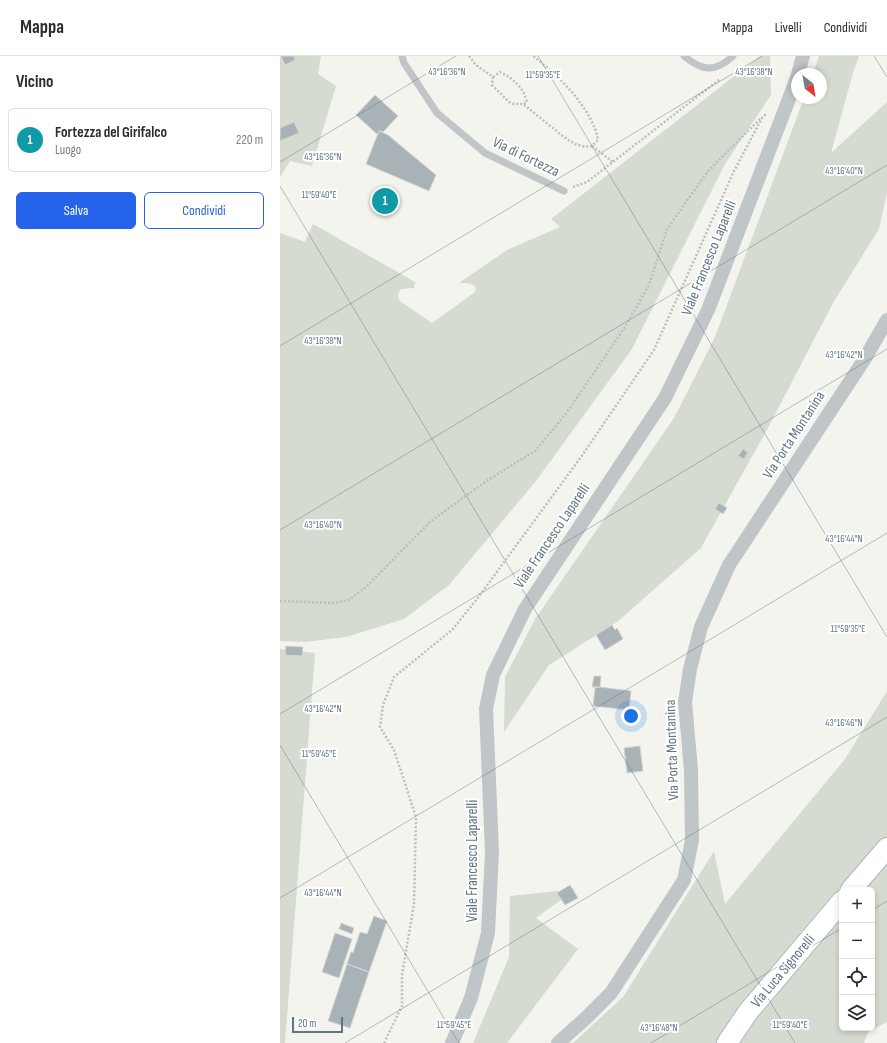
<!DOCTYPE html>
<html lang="it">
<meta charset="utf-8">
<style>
:root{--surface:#fff;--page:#f2f2f3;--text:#2b2b33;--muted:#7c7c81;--line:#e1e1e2;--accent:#2563eb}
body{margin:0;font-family:"Sofia Sans Condensed",sans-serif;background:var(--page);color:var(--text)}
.controls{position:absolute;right:12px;bottom:12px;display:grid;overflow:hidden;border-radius:6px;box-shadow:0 2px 6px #0003}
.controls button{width:36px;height:36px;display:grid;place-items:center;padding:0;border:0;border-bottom:1px solid var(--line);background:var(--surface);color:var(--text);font:20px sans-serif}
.compass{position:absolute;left:511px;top:12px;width:36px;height:36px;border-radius:50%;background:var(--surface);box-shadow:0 2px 6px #0003;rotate:149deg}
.scale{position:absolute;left:12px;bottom:10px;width:51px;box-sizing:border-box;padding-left:4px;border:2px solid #607582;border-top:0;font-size:11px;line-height:14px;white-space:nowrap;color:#607582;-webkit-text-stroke:3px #fff;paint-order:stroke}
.you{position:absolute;left:351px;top:660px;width:14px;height:14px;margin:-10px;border:3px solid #fff;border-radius:50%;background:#1a73e8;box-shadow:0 0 0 6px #1a73e833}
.badge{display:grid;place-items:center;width:26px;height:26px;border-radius:50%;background:var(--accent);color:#fff;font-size:13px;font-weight:700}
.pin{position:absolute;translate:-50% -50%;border:2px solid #fff;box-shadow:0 1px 4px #0006}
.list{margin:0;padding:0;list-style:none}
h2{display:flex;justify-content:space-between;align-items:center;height:52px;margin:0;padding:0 16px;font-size:17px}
h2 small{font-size:13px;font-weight:400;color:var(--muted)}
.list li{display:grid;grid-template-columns:26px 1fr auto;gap:12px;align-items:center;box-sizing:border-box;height:64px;margin:0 8px 8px;padding:0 8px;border:1px solid var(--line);border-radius:6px}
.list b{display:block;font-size:15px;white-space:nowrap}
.list p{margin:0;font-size:13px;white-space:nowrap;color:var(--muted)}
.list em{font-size:13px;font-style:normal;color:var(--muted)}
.actions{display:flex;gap:8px;padding:12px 16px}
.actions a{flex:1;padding:9px 0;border:1px solid var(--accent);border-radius:6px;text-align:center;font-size:14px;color:var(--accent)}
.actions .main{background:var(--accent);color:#fff}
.icon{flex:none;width:22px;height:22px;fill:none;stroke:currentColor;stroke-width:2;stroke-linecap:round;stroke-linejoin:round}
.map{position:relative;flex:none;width:607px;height:987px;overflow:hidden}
header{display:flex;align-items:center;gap:24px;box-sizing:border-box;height:56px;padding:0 20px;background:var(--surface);border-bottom:1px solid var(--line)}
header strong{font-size:19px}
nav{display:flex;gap:22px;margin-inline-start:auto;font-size:14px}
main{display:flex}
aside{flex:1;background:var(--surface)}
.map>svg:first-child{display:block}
</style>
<header>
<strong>Mappa</strong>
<nav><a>Mappa</a><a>Livelli</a><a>Condividi</a></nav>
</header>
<main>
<aside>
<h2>Vicino<small></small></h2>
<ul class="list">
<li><span class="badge" style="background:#0f9aa8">1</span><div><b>Fortezza del Girifalco</b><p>Luogo</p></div><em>220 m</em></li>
</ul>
<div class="actions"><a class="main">Salva</a><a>Condividi</a></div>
</aside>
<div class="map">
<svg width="607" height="987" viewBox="0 0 607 987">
<rect width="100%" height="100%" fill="#f4f4ef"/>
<!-- green -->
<path fill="#d5dbd0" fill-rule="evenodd" d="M0,0H41L38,18L56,30L32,110L10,105L0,121Z
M480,0H490L491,39L445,108L352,293L256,425L169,529L124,563L66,581L25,586L0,585V177L25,186L33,168L135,226L134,232L121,233C118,237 117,240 120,245L152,267L195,236L196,232C192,226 185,227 179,227L227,194L280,171L271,163Z
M539,0H579L573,17L551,97L607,46V137L599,173L553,247L489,370L421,492L337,566L269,609L224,676L225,621L255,563L394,362L435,281L524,42H541V18H533Z
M0,593L35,597L5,987H0Z
M607,635V966L588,976L584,987H293L343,941L434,795L445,848L565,703ZM562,834H592V972H562Z
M296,833L256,862L298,893L227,987H193L229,901L230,840Z"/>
<!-- building -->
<path fill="#a9b2b6" stroke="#d5d5d2" d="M1,0H14L15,4L5,9Z
M95,39L118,60L103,76L99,75L98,79L76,59Z
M14,66L19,77L0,85V72Z
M99,75L108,79L156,119L149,135L86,108Z
M463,393L468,396L464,403L458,400Z
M439,447L447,452L443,458L435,453Z
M332,569L335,574L337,572L343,583L325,594L316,579Z
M6,590L23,591L22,600L5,599Z
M314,620H321L320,631H312Z
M320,631L351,635L349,654L313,650L315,632Z
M360,690L363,715L347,717L344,692Z
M290,829L298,842L285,849L277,837Z
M94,860L107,865L89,916L67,908L71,896L73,897L80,876L87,878Z
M61,867L74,872L72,878L59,873Z
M55,877L72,883L59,922L42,916Z
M67,908L89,916L70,972L48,965Z"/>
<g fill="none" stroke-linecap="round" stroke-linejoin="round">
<!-- secondary casing -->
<g stroke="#b2b8bc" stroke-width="22">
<path id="secondary" d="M571,834L607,792
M447,987L468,956L562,845"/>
</g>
<!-- path -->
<path stroke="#bcbec0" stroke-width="2.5" stroke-dasharray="2 2" stroke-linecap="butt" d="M189,0L196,9L213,21L212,29L229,46L234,48H243L284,81L295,88L305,91L312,90L318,84C313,53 277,18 253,0
M213,21L220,16C234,23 243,31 247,46L243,48
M312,90L333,106
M293,131L307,126L440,23
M0,545L53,547L69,544L86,531L151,465L208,424L255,395L285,359L345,271L369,229L387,173L428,115L480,63
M104,987L122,950V919L134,848L136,761L114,694L100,671L103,649L114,621L172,574L197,543L301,401L374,294L454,115L482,62L486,58"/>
<!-- lane -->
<path stroke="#c0c5c7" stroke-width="7" d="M122,0L124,7L157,57L205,97L284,135
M404,0C422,15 435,17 453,0"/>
<!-- street -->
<path stroke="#c0c5c7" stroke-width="14" d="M518,18L523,0
M172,987L191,942L208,877L212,796L206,653L213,619L245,553L385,342L428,254L517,22
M278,987L307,961L331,937L404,824L412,784L411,714L405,646L410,613L421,571L449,509L584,304L607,264"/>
<!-- secondary -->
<use href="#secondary" stroke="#fff" stroke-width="20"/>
</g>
<!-- ticks -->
<path fill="none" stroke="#607582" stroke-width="1" stroke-opacity="0.45" d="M258,0L607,581M594,0L607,21M0,106L176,0M0,130L515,987M0,290L482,0M0,474L607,109M0,658L607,293M0,689L179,987M0,842L607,477M592,854L607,845M65,987L607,661M371,987L562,872"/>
<g text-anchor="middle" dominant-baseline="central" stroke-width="4" stroke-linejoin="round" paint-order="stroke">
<!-- street labels -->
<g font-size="15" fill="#607582" stroke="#fff">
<text transform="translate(246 101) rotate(26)">Via di Fortezza</text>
<text transform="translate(429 202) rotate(-68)">Viale Francesco Laparelli</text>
<text transform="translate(514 379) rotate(-57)">Via Porta Montanina</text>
<text transform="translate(272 480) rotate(-56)">Viale Francesco Laparelli</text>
<text transform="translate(392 694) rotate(-92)">Via Porta Montanina</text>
<text transform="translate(192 805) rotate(-90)">Viale Francesco Laparelli</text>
<text transform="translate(503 915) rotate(-50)">Via Luca Signorelli</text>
</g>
</g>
<g font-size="10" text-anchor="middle" fill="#607582" stroke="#fff" stroke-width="4" stroke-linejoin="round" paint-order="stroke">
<text x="474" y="19">43°16'38"N</text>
<text x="167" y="19">43°16'36"N</text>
<text x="263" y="22">11°59'35"E</text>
<text x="43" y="104">43°16'36"N</text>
<text x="564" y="118">43°16'40"N</text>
<text x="39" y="142">11°59'40"E</text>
<text x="43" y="288">43°16'38"N</text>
<text x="564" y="302">43°16'42"N</text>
<text x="43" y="472">43°16'40"N</text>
<text x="564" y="486">43°16'44"N</text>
<text x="568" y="576">11°59'35"E</text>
<text x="43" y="656">43°16'42"N</text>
<text x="564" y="670">43°16'46"N</text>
<text x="39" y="701">11°59'45"E</text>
<text x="43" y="840">43°16'44"N</text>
<text x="174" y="972">11°59'45"E</text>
<text x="510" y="972">11°59'40"E</text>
<text x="379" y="975">43°16'48"N</text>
</g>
</svg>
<div class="controls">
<button>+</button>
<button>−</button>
<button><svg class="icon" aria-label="locate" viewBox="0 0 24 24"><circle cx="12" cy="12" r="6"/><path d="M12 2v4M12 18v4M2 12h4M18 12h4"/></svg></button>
<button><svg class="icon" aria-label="layers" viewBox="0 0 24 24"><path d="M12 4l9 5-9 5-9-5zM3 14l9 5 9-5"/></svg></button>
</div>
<svg class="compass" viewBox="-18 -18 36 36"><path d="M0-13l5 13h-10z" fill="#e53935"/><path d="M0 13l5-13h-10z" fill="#7c7c81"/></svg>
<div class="scale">20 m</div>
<div class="you"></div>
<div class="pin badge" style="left:105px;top:145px;background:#0f9aa8">1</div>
</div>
</main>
